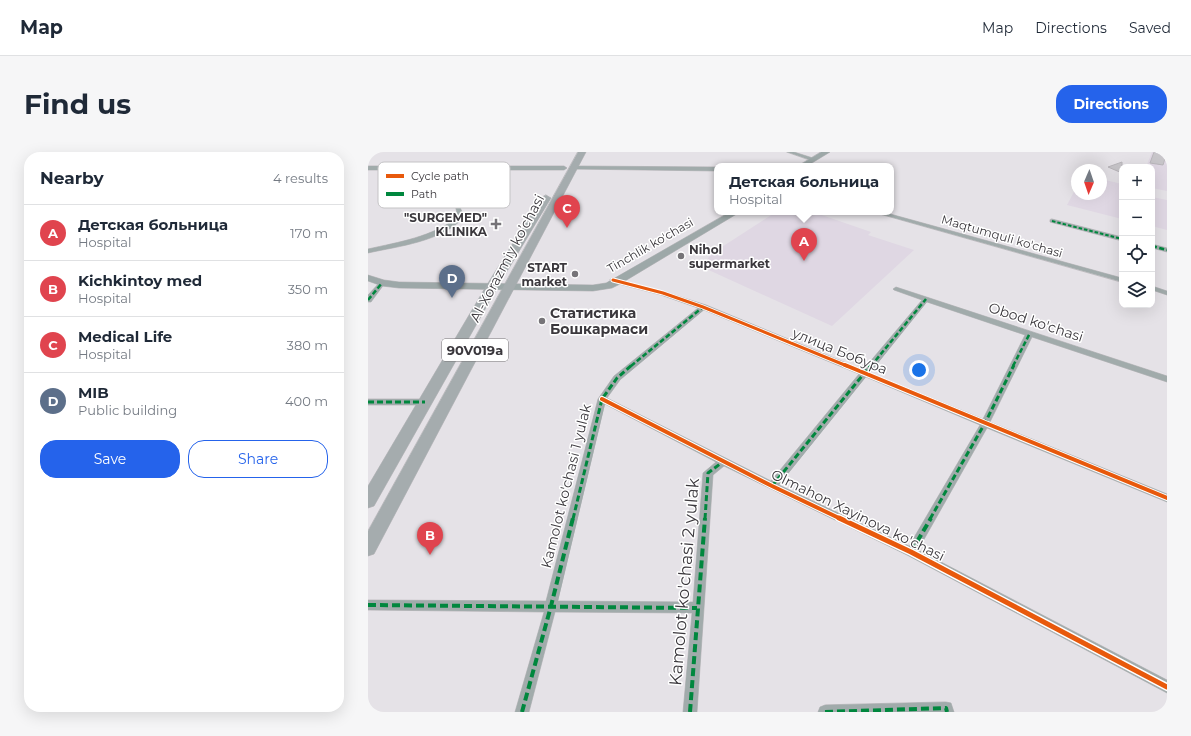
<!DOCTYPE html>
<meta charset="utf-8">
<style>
:root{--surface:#fff;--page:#f6f6f7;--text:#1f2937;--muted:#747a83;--line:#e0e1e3;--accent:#2563eb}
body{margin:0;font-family:Montserrat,sans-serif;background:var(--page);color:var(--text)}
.controls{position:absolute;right:12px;top:12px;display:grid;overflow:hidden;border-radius:8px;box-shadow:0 4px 16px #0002}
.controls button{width:36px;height:36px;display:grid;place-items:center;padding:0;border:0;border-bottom:1px solid var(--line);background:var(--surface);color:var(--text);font:20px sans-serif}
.compass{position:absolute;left:703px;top:12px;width:36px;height:36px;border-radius:50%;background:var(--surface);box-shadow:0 4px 16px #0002;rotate:182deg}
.you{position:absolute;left:551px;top:218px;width:14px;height:14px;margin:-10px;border:3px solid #fff;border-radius:50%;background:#1a73e8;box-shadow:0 0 0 6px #1a73e833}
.badge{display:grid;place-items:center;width:26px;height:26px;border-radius:50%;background:var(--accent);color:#fff;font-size:13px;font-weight:700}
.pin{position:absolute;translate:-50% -33px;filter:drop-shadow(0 1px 2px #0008)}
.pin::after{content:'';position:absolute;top:21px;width:14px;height:12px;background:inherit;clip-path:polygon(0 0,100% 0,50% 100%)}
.popup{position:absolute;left:346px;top:11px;width:180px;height:52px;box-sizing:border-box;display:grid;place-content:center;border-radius:8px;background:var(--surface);filter:drop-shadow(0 1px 3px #0005);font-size:13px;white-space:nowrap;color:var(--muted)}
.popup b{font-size:15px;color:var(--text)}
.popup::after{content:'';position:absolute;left:50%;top:100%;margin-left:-8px;border:8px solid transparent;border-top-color:var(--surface)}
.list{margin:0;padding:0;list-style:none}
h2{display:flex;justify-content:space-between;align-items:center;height:52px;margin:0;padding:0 16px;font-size:17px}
h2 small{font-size:13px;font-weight:400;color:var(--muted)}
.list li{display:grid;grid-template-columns:26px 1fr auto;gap:12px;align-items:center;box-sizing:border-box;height:56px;padding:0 16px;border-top:1px solid var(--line)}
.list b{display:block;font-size:15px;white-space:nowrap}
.list p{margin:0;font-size:13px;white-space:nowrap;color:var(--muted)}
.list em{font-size:13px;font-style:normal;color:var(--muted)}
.actions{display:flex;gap:8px;padding:12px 16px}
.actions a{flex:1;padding:9px 0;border:1px solid var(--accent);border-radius:16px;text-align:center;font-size:14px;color:var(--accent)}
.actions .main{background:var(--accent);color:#fff}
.icon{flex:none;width:22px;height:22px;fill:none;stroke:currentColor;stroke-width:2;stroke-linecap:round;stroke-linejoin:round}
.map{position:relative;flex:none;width:799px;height:560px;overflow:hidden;border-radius:16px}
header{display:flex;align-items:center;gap:24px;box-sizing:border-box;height:56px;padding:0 20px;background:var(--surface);border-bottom:1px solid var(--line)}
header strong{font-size:19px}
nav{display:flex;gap:22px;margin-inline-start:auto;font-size:14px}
.intro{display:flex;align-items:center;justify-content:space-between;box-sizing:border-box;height:96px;padding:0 24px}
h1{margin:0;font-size:28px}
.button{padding:10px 18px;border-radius:16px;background:var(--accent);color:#fff;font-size:14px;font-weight:700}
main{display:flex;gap:24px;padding:0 24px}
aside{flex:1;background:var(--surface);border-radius:16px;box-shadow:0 4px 16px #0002}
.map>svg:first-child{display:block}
</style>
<header>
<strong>Map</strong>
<nav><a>Map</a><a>Directions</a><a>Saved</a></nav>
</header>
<div class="intro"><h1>Find us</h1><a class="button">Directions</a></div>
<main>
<aside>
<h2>Nearby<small>4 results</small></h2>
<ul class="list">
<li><span class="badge" style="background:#e0444e">A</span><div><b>Детская больница</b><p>Hospital</p></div><em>170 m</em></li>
<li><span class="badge" style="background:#e0444e">B</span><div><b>Kichkintoy med</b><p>Hospital</p></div><em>350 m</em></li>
<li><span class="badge" style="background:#e0444e">C</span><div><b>Medical Life</b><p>Hospital</p></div><em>380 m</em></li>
<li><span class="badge" style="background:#5c6f8a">D</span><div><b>MIB</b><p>Public building</p></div><em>400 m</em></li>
</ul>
<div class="actions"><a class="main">Save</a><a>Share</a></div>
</aside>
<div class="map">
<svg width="799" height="560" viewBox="0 0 799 560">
<rect width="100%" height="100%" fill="#e5e2e7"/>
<!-- built -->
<path fill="#dfd7e3" d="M784,0H799V39L784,36V15H778Z
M733,27L754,32V67L699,53L709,34V42H733Z
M784,45L799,48V78L784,74Z
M408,60H445L503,80L500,83L546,98L464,174L334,115L343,102Z"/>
<!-- building -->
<path fill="#c7c5c9" stroke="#b8b5ba" d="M786,0H799L795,13L782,11Z
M754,10V21L740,15Z"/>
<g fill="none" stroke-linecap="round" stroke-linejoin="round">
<!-- street casing -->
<g stroke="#c0bdc1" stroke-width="1">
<path id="street" d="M419,0H426L448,7L445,9Z
M0,14H196L199,16L196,18H0Z
M205,14L349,15V19L203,17L202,16Z
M110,45L112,46V48L92,55L96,65C73,90 31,94 0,101V97C31,90 64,85 90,65L87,53Z
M505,60H515L754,126V130Z
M684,67L754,85V89L682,70V68Z
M784,92L799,96V100L784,96Z
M245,126L297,140L338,153L495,218L554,148L526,138L525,137L528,135L799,224V230L664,185L622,270L799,342V350L619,276L550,398L799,528V541L539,403L356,314L345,323L329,560H315L324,461L187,460L161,560H147L176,460L0,458V448L178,449L230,247L246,224L330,156L293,143L247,131L242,128ZM559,150L657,183L615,267L502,221ZM336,158L491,222L403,329L239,246L252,228ZM498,225L612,273L541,394L411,333ZM237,252L348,310L335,321L325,450L190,449Z
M14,129L17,131L3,150H0V143L12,130Z
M784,134L799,139V143L784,138Z
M0,247H57L61,250L57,253H0Z
M578,550L583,551L586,560H450L452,555L457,553Z"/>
</g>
<!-- secondary casing -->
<g stroke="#c0bdc1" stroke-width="1">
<path id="secondary" d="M453,0H462L439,14H430Z
M362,60H372L252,132L244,136L225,139L31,136L14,134L0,129V123L16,128L31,130L225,133L238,131Z"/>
</g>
<!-- primary casing -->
<g stroke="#c0bdc1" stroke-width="1">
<path id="primary" d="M210,0H218L6,402L0,404V379Z
M178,43L183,46L129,136L6,354L0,356V334L117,136L173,46Z"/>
</g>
<!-- street -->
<use href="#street" fill="#a1abab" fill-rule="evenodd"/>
<!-- secondary -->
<use href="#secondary" fill="#9da8a8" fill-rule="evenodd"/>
<!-- primary -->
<use href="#primary" fill="#a5acae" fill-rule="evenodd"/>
<!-- quiet-far3 -->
<path stroke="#00873e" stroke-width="2" stroke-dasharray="3.5 2" stroke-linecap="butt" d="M684,69L754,87
M784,94L786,95"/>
<!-- quiet-far2 -->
<path stroke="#00873e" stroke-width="2.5" stroke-dasharray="5 2.5" stroke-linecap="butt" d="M784,94L799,98
M0,148L14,131
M263,214L335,155
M503,214L558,147
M645,214L662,181"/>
<!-- quiet-far1 -->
<path stroke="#00873e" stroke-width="3" stroke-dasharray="6 3" stroke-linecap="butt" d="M0,250H57
M404,334L503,213
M205,367L234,247L249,226L264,213
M337,367L340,321L356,309
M562,367L617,271L646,213"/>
<!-- quiet -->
<path stroke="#00873e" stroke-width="4" stroke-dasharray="8 4" stroke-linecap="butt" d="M543,400L563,366
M0,453L329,456
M154,560L183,454L205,366
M322,560L337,366
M457,560L578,556L579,560"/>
<!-- cycleway-far2 casing -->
<g stroke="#fff" stroke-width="5">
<path id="cycleway-far2" d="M245,128L295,141L335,155L479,214"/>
</g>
<!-- cycleway-far1 casing -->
<g stroke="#fff" stroke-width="6">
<path id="cycleway-far1" d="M477,213L799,346
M234,247L404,334L473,367"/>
</g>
<!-- cycleway casing -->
<g stroke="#fff" stroke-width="8">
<path id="cycleway" d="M471,366L543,400L799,535"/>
</g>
<!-- cycleway-far2 -->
<use href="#cycleway-far2" stroke="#e8590c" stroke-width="3"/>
<!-- cycleway-far1 -->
<use href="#cycleway-far1" stroke="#e8590c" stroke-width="4"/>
<!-- cycleway -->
<use href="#cycleway" stroke="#e8590c" stroke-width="5"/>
</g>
<!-- markers -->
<g fill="#767478" stroke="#fff" stroke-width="1.5">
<path d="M126 66h4v4h4v4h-4v4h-4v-4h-4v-4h4z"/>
<circle cx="313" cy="104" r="4"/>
<circle cx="207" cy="122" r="4"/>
<circle cx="174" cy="169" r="4"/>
</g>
<g text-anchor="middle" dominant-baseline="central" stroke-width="3" stroke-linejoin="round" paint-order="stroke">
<!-- far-poi labels -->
<g font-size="12" font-weight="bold" fill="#3b383d" stroke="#fff" text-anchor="end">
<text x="119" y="65">"SURGEMED"<tspan x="119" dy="14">KLINIKA</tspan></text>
<text x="321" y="97" text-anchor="start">Nihol<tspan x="321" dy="14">supermarket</tspan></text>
<text x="199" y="115">START<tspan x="199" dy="14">market</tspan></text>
</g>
<!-- far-street labels -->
<g font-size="12" fill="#3b383d" stroke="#fff">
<text transform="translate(634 84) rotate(16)">Maqtumquli ko'chasi</text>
<text transform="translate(282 93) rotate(-30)">Tinchlik ko'chasi</text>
</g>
<!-- shield labels -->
<rect fill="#fff" stroke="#767477" stroke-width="1" x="74" y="187" width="66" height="22" rx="3"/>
<g font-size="13" font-weight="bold" fill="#3b383d">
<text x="107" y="198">90V019a</text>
</g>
<!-- street labels -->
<g font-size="14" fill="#3b383d" stroke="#fff">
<text transform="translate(139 106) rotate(-62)">Al-Xorazmiy ko’chasi</text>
<text transform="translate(668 170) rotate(18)">Obod ko'chasi</text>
<text transform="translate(472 199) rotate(22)">улица Бобура</text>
<text transform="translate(198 334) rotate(-76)">Kamolot ko'chasi 1 yulak</text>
<text transform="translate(490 363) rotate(26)">Olmahon Xayinova ko'chasi</text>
</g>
<!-- poi labels -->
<g font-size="14" font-weight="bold" fill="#3b383d" stroke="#fff" text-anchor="start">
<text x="182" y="161">Статистика<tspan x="182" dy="16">Бошкармаси</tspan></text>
</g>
<!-- near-street labels -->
<g font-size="17" fill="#3b383d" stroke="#fff">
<text transform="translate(316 430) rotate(-85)">Kamolot ko'chasi 2 yulak</text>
</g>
</g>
<!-- legend -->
<rect x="10" y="10" width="132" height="46" rx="6" fill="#fff" stroke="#c4c3c5" stroke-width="1"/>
<rect x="18" y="22" width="18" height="4" fill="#e8590c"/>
<rect x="18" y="40" width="18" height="4" fill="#00873e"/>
<g font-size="11" fill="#3b383d">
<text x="43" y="28">Cycle path</text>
<text x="43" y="46">Path</text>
</g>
</svg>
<div class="controls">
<button>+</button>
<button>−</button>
<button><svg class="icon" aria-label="locate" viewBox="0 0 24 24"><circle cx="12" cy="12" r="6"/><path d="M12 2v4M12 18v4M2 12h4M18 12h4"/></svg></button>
<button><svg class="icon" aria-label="layers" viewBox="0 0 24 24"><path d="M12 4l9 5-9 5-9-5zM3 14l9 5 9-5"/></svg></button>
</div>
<svg class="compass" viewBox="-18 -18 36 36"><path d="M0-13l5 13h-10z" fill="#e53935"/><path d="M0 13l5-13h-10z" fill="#747a83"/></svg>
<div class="you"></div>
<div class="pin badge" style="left:436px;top:109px;background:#e0444e">A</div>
<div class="popup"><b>Детская больница</b>Hospital</div>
<div class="pin badge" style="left:62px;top:403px;background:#e0444e">B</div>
<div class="pin badge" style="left:199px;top:76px;background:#e0444e">C</div>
<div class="pin badge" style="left:84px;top:146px;background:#5c6f8a">D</div>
</div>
</main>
